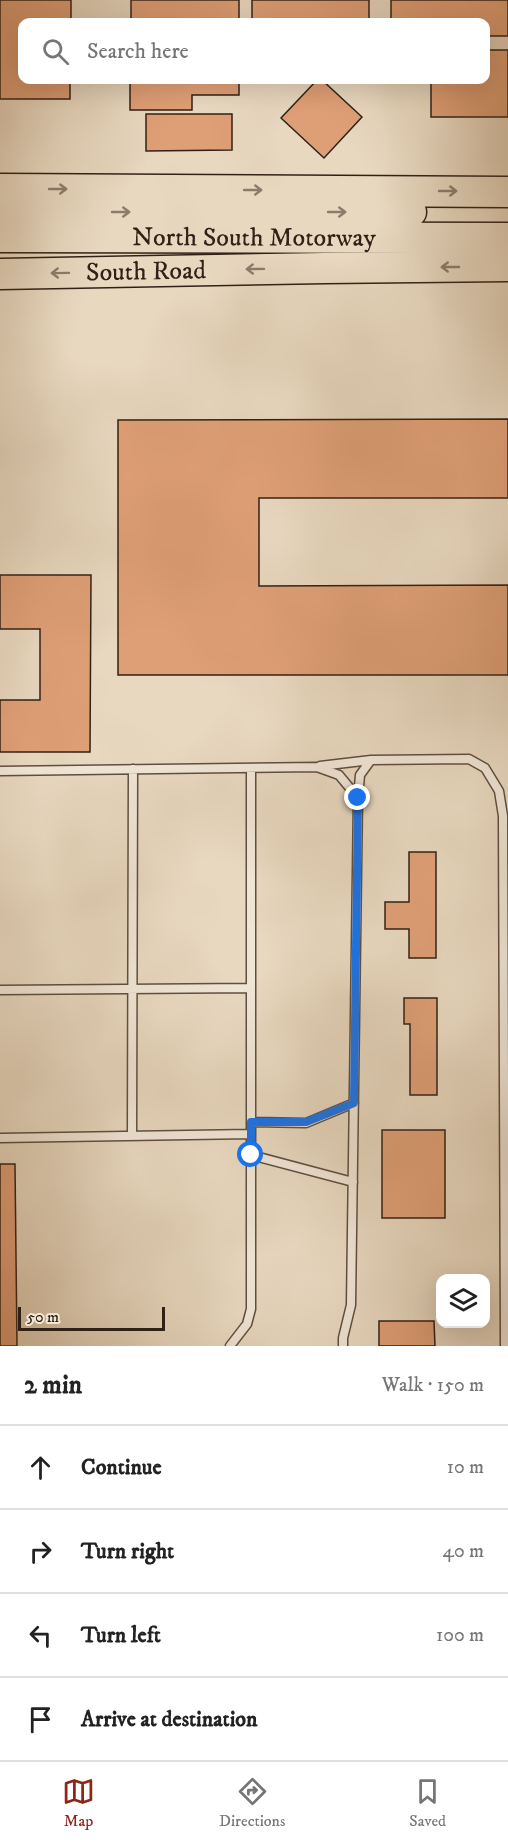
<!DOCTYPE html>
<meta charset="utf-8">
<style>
:root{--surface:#fff;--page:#f6f6f6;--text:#222;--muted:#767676;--line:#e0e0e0;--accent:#8f2418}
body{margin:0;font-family:"IM FELL DW Pica",serif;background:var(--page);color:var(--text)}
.controls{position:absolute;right:18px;bottom:18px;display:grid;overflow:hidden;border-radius:12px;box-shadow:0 6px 24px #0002}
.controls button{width:54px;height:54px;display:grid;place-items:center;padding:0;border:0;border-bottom:2px solid var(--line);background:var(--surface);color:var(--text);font:30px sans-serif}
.scale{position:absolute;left:18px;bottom:15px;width:147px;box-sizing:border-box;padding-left:6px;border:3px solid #302117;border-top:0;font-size:16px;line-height:21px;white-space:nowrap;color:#302117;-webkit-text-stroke:4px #f0e6d6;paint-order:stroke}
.stop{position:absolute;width:18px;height:18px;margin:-14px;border:4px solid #1a73e8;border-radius:50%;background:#fff}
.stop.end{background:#1a73e8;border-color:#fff;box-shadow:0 2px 6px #0008}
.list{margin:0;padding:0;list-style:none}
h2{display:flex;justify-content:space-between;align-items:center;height:78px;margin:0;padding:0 24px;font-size:26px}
h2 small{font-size:20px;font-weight:400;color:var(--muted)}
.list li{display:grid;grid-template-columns:39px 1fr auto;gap:18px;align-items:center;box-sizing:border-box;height:84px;padding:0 24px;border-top:2px solid var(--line)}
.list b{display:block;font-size:22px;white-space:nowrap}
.list em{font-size:20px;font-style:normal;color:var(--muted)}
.icon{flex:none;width:33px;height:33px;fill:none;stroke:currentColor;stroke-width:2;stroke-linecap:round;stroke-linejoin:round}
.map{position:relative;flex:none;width:508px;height:1346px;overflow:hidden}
.search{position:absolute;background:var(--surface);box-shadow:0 6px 24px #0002;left:18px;right:18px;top:18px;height:66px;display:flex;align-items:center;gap:15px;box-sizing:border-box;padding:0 21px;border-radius:12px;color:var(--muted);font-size:22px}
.sheet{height:414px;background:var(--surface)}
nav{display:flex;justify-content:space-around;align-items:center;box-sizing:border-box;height:84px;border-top:2px solid var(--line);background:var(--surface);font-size:16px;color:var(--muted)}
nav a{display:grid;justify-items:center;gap:3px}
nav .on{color:var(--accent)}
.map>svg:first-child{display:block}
</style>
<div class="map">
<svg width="508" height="1346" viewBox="0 0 508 1346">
<rect width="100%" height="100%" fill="#e8d8c0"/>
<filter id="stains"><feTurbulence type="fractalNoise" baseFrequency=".00333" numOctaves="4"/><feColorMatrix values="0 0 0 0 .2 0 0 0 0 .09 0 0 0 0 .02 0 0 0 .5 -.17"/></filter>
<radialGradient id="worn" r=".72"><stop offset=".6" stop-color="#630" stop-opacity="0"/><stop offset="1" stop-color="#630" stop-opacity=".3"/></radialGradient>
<!-- building -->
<path fill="#df9f76" stroke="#302117" stroke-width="1.5" d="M0,0H71V22H22V80H70V99H0Z
M131,0H239V22H131Z
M252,0H369V22H252Z
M391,0H508V36H486V22H391Z
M486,50H508V117H431V80H486Z
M130,80H239V95H192V110H130Z
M317,80H322L362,117L324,158L281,118Z
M146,114H232V150L146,151Z
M508,419V498H259V586L508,585V675H118V420Z
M0,575H91L90,752H0V700H40V629H0Z
M409,852H436V958H409V929H385V902H409Z
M404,998H437V1095H410V1024H404Z
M382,1130H445V1218H382Z
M0,1164H15L17,1346H0Z
M379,1321H434L435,1346H379Z"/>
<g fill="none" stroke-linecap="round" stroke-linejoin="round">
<!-- lane casing -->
<g stroke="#5e4f41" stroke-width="11">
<path id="lane" d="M320,766L371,760
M0,771L317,767L339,775L358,798
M0,990L251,988
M251,1122L306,1123L354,1103
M132,1136L133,769
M0,1138L251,1134
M251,1155L353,1182
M230,1346L247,1324L251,1309V768
M343,1346V1338L351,1305L358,798L360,775L371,760L469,759L485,768L499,791L503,816L505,1346"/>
</g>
<!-- highway casing -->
<g stroke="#302117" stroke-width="33">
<g id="highway">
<path d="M0,189L508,192"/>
<path d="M0,212H411"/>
<path id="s1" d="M0,237L508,238"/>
<path id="s2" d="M0,274L325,268L508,266"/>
</g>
</g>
<!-- lane -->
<use href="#lane" stroke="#f0e6d6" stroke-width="8"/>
<!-- highway -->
<use href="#highway" stroke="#e8d8c0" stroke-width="30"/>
</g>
<!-- one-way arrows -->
<defs><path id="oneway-shaft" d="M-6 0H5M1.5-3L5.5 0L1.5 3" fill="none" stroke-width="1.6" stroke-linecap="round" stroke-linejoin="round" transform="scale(1.5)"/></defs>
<g stroke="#8c7c6c">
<use href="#oneway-shaft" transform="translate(58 189)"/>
<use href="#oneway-shaft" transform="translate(253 190)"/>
<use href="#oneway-shaft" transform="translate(448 191)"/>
<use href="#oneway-shaft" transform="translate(121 212)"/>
<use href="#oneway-shaft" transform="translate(337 212)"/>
<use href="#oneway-shaft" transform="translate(450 267) rotate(180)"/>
<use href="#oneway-shaft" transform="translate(255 269) rotate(179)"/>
<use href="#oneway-shaft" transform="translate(60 273) rotate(179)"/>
</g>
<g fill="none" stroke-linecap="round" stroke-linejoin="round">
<!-- route -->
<path stroke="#1a73e8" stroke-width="8" d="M251,1155V1122H306L354,1103L358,798"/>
</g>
<g text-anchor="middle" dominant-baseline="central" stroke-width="4.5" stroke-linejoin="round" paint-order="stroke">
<!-- street labels -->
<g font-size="26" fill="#302117" stroke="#f0e6d6">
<text stroke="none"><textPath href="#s1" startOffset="254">North South Motorway</textPath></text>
<text stroke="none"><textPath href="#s2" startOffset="146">South Road</textPath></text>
</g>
</g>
<rect width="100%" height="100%" filter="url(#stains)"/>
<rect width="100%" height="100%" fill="url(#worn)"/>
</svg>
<div class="controls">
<button><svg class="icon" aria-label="layers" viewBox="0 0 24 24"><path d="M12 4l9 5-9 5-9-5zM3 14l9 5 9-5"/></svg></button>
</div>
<div class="scale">50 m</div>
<div class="stop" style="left:251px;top:1155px"></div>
<div class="stop end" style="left:358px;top:798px"></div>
<div class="search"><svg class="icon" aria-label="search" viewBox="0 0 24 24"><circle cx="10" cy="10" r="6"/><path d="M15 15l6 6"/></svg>Search here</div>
</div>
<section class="sheet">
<h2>2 min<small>Walk · 150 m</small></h2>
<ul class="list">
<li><svg class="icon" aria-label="ahead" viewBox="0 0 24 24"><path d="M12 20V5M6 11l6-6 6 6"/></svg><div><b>Continue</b></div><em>10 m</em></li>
<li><svg class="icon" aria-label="right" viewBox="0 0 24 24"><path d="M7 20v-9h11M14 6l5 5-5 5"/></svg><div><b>Turn right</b></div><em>40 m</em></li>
<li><svg class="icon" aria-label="left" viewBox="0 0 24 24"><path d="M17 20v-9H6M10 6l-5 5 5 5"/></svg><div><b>Turn left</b></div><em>100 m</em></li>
<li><svg class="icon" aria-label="arrive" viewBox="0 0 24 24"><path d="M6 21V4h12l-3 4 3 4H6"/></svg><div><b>Arrive at destination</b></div></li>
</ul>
</section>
<nav>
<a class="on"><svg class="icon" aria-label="map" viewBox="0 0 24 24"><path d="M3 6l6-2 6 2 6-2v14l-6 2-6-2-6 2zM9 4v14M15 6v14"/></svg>Map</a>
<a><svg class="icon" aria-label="directions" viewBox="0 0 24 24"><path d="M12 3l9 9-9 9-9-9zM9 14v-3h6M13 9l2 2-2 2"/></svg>Directions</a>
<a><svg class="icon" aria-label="saved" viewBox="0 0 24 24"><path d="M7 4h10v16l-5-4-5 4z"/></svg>Saved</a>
</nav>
